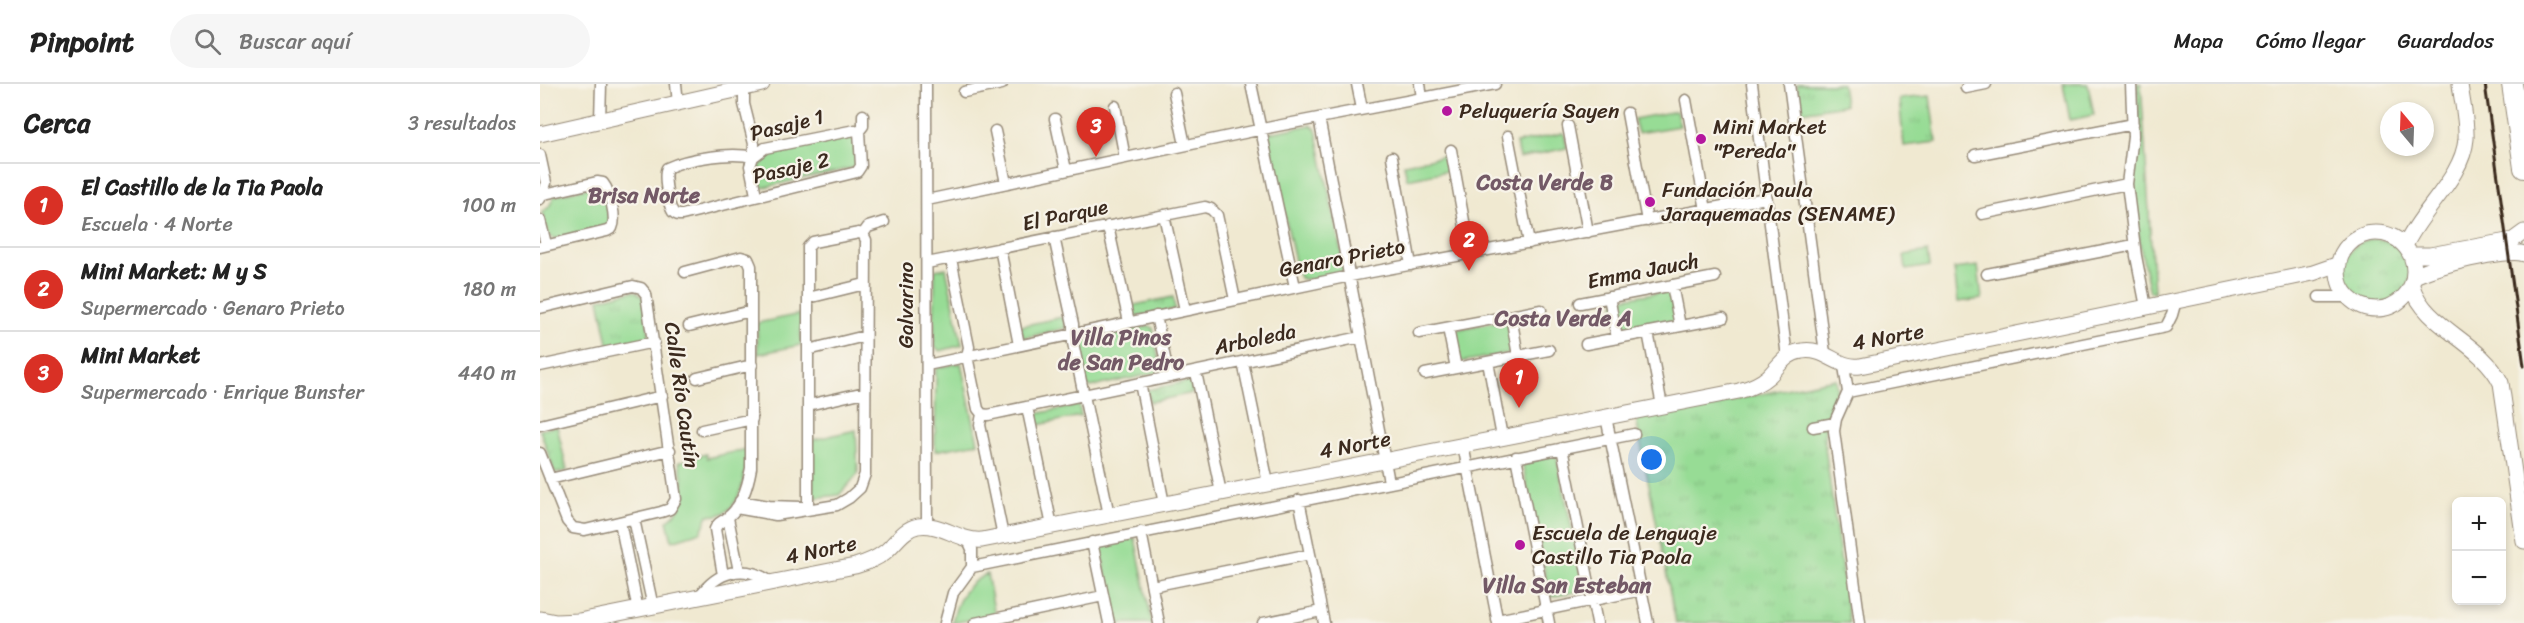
<!DOCTYPE html>
<html lang="es">
<meta charset="utf-8">
<style>
:root{--surface:#fff;--page:#f6f6f6;--text:#222;--muted:#767676;--line:#e0e0e0;--accent:#d93025}
body{margin:0;font-family:Sriracha,sans-serif;background:var(--page);color:var(--text)}
.controls{position:absolute;right:18px;bottom:18px;display:grid;overflow:hidden;border-radius:9px;box-shadow:0 3px 9px #0003}
.controls button{width:54px;height:54px;display:grid;place-items:center;padding:0;border:0;border-bottom:2px solid var(--line);background:var(--surface);color:var(--text);font:30px sans-serif}
.compass{position:absolute;left:1840px;top:18px;width:54px;height:54px;border-radius:50%;background:var(--surface);box-shadow:0 3px 9px #0003;rotate:341deg}
.you{position:absolute;left:1112px;top:376px;width:21px;height:21px;margin:-15px;border:4px solid #fff;border-radius:50%;background:#1a73e8;box-shadow:0 0 0 9px #1a73e833}
.badge{display:grid;place-items:center;width:39px;height:39px;border-radius:50%;background:var(--accent);color:#fff;font-size:20px;font-weight:700}
.pin{position:absolute;translate:-50% -50px;filter:drop-shadow(0 2px 3px #0008)}
.pin::after{content:'';position:absolute;top:32px;width:21px;height:18px;background:inherit;clip-path:polygon(0 0,100% 0,50% 100%)}
.list{margin:0;padding:0;list-style:none}
h2{display:flex;justify-content:space-between;align-items:center;height:78px;margin:0;padding:0 24px;font-size:26px}
h2 small{font-size:20px;font-weight:400;color:var(--muted)}
.list li{display:grid;grid-template-columns:39px 1fr auto;gap:18px;align-items:center;box-sizing:border-box;height:84px;padding:0 24px;border-top:2px solid var(--line)}
.list b{display:block;font-size:22px;white-space:nowrap}
.list p{margin:0;font-size:20px;white-space:nowrap;color:var(--muted)}
.list em{font-size:20px;font-style:normal;color:var(--muted)}
.icon{flex:none;width:33px;height:33px;fill:none;stroke:currentColor;stroke-width:2;stroke-linecap:round;stroke-linejoin:round}
.map{position:relative;flex:none;width:1984px;height:539px;overflow:hidden}
header{display:flex;align-items:center;gap:36px;box-sizing:border-box;height:84px;padding:0 30px;background:var(--surface);border-bottom:2px solid var(--line)}
header strong{font-size:28px}
nav{display:flex;gap:33px;margin-inline-start:auto;font-size:21px}
.search{width:420px;height:54px;background:var(--page);display:flex;align-items:center;gap:15px;box-sizing:border-box;padding:0 21px;border-radius:33px;color:var(--muted);font-size:22px}
main{display:flex}
aside{flex:1;background:var(--surface)}
.map>svg:first-child{display:block}
</style>
<header>
<strong>Pinpoint</strong>
<div class="search"><svg class="icon" aria-label="search" viewBox="0 0 24 24"><circle cx="10" cy="10" r="6"/><path d="M15 15l6 6"/></svg>Buscar aquí</div>
<nav><a>Mapa</a><a>Cómo llegar</a><a>Guardados</a></nav>
</header>
<main>
<aside>
<h2>Cerca<small>3 resultados</small></h2>
<ul class="list">
<li><span class="badge">1</span><div><b>El Castillo de la Tia Paola</b><p>Escuela · 4 Norte</p></div><em>100 m</em></li>
<li><span class="badge">2</span><div><b>Mini Market: M y S</b><p>Supermercado · Genaro Prieto</p></div><em>180 m</em></li>
<li><span class="badge">3</span><div><b>Mini Market</b><p>Supermercado · Enrique Bunster</p></div><em>440 m</em></li>
</ul>
</aside>
<div class="map">
<svg width="1984" height="539" viewBox="0 0 1984 539">
<defs>
<pattern id="grass-tufts" width="24" height="20" patternUnits="userSpaceOnUse" patternTransform="scale(1.5)"><rect width="24" height="20" fill="#97dc95"/><path d="M3 7l-1-3M5 7V3M7 7l1-3M15 17l-1-3M17 17v-4M19 17l1-3" fill="none" stroke="#83bd80"/></pattern>
</defs>
<rect width="100%" height="100%" fill="#f7f3e8"/>
<filter id="ink" filterUnits="userSpaceOnUse"><feTurbulence type="fractalNoise" baseFrequency=".0167" numOctaves="2"/><feDisplacementMap in="SourceGraphic" scale="12" xChannelSelector="R" yChannelSelector="G"/><feConvolveMatrix kernelMatrix="1 2 1 2 8 2 1 2 1" color-interpolation-filters="sRGB"/></filter>
<filter id="wash" filterUnits="userSpaceOnUse"><feTurbulence type="fractalNoise" baseFrequency=".008" numOctaves="4" result="noise"/><feDisplacementMap in="SourceGraphic" scale="24" xChannelSelector="R" yChannelSelector="G"/><feGaussianBlur stdDeviation="1.35" result="paint"/><feColorMatrix in="noise" values="0 0 0 0 0 0 0 0 0 0 0 0 0 0 0 0 0 1.4 0 .05"/><feComposite in="paint" operator="in"/></filter>
<g filter="url(#wash)">
<rect width="100%" height="100%" fill="#f0e9d1"/>
<!-- grass -->
<path fill="url(#grass-tufts)" stroke="#69835a" stroke-width="1.5" d="M1257,0H1302L1305,21L1262,28Z
M1390,12L1396,58L1364,62L1359,15Z
M1802 189a34 34 0 1 1 68 0a34 34 0 1 1-68 0Z
M1388,167L1390,182L1366,186L1364,171Z
M1438,182L1442,215L1418,218L1414,185Z
M93,207L97,208L103,214L110,255L69,264L59,215Z
M633,213L635,225L592,234L590,222Z
M523,233L526,244L483,254L481,242Z
M1296,295L1297,306L1286,333L1284,355L1309,539H1136L1096,335Z
M650,297L653,309L610,318L607,306Z
M539,321L541,332L498,341L496,330Z
M17,342L27,387L15,389L0,346Z"/>
<!-- green -->
<path fill="#97dc95" stroke="#69835a" stroke-width="1.5" d="M1523,0H1548L1554,31L1530,36Z
M1597,0H1601L1614,208H1610L1600,162L1592,95L1599,40Z
M1136,27L1140,42L1098,49L1094,35Z
M771,41L776,45L804,182L803,187C794,193 771,198 760,194L757,186L728,55L729,49Z
M1024,49L1027,64L979,74L976,59Z
M310,52L315,57L316,81L312,84L221,104L217,101L214,85L221,81L224,68Z
M904,72L907,87L867,95L864,80Z
M57,101L63,105L70,138L67,143L15,155L9,152L2,128L9,123L14,112Z
M406,184L422,261L400,267L394,262L395,186Z
M1127,207L1131,210L1136,236L1132,240L1083,248L1078,245L1074,220L1078,215Z
M261,230V261L218,270L217,239Z
M963,236L967,238L973,268L971,269L920,278L913,251L915,246Z
M610,242L613,244L621,288L551,303L546,301L539,262L540,257Z
M421,279L438,359L395,367L396,284Z
M316,346L318,390L299,411L273,414L272,356Z
M207,365C206,390 201,436 168,431L161,448L132,457L127,437C151,419 144,404 139,378L166,370L167,374Z
M1016,370L1045,506L1010,513L982,378Z
M595,454L612,539H575L560,461Z
M447,490L455,531L412,539C417,516 425,500 447,490Z"/>
</g>
<g filter="url(#ink)">
<g fill="none" stroke-linecap="round" stroke-linejoin="round">
<!-- street casing -->
<g stroke="#968a78" stroke-width="13">
<path id="street" d="M136,0L138,19
M386,0L387,441
M711,0L755,203
M817,0L822,25
M880,0L882,14
M1212,0L1247,273
M1249,0L1285,269
M1591,0L1593,52L1587,100L1596,172L1606,223
M204,4V20L214,60L213,73L210,82L216,111
M1426,4L1446,0
M424,8L462,0
M634,9L645,61
M1146,16L1166,126
M575,22L585,74
M1087,29L1107,137
M779,34L849,398
M515,35L526,86
M60,36L61,0
M1028,42L1048,148
M455,47L466,99
M968,52L989,159
M911,66L930,170
M0,71L6,99L0,115
M1435,71L1593,40
M213,73C191,68 148,74 127,84C123,90 128,121 133,128C136,131 138,131 142,131L317,88L321,82L319,47L323,42V31
M213,73L225,64L315,46L319,47
M852,73L871,181
M0,111L57,98L63,99C70,108 77,134 72,144L67,147L0,163
M387,116L737,42L955,0
M1442,130L1587,100
M624,131L645,226
M0,136L6,160
M568,142L589,238
M323,150L328,143L344,138
M514,153L533,240V259L569,431
M460,164L479,261
M411,175L429,263L427,272L438,325L442,330
M387,179L665,123L671,125L677,131L695,216
M145,188L201,173L208,175L211,182V384C208,401 202,422 188,433C183,438 178,437 175,445L183,491
M1447,190L1594,161
M1132,201L1140,242
M1069,213L1077,254
M1779,213H1808
M268,214L325,200
M1040,219L1175,193
M0,224L93,202L101,204L106,210L136,415L130,425L121,428L45,446L33,444L27,437L0,369
M616,232L629,293
M971,232L978,272
M149,242L211,227
M908,244L916,284
M1108,248L1122,322
M879,249L1001,226
M1046,260L1183,234
M268,266L325,252
M703,278L728,399
M948,278L962,353
M387,281L810,192L1226,114
M0,282L114,258
M1304,282L1308,308L1296,335L1294,347L1320,539
M656,288L681,409
M885,290L1009,266
M157,294L212,281
M600,299L624,420
M1308,308L1626,243L1632,231L1636,217
M268,321L325,308
M487,323L512,442
M442,330L448,331L821,253
M442,330L440,341L463,452
M1066,333L1108,539
M0,341L122,312
M1273,343L1295,339
M162,346L212,335
M923,361L958,539
M1022,364L1057,539
M976,373L1009,539
M10,395L130,366
M759,416L784,539
M200,417L229,422L262,423
M196,424L236,431L297,421L309,414L320,404L325,390L326,156L323,150
M268,426V163L273,158L319,149L323,150
M188,434L199,487
M94,435L113,523
M80,438L98,526
M601,448L619,539
M552,458L569,539
M432,483L1094,350
M612,502L770,470
M159,513C177,487 204,479 231,498
M957,536L1102,506
M405,539L413,509L432,483V465L428,456
M435,539L563,512
M723,539L781,527"/>
</g>
<!-- secondary casing -->
<g stroke="#968a78" stroke-width="17">
<path id="secondary" d="M0,50L222,0
M1798 187a38 38 0 1 1 76 0a38 38 0 1 1-76 0Z
M1865,162C1881,126 1923,93 1926,55C1927,37 1922,18 1920,0
M1871,171H1890L1973,156L1984,148
M1875,192C1891,183 1968,163 1984,170
M1872,202C1885,244 1941,257 1961,299L1984,457
M1,535L16,538L39,537L315,482C326,479 336,475 345,468C356,459 363,445 378,442C401,438 419,458 442,456L1199,307C1210,304 1220,300 1229,292C1239,282 1246,269 1262,267C1285,263 1298,285 1320,282L1773,189L1799,180"/>
</g>
<!-- highway casing -->
<g stroke="#968a78" stroke-width="22">
<path id="highway" d="M1972,0L1984,84"/>
</g>
<!-- street -->
<use href="#street" stroke="#fff" stroke-width="10"/>
<!-- secondary -->
<use href="#secondary" stroke="#fff" stroke-width="15"/>
<!-- highway -->
<use href="#highway" stroke="#fff" stroke-width="20"/>
<!-- rail -->
<path stroke="#3b2a1e" stroke-width="3" d="M1945,0L1984,282"/>
</g>
</g>
<!-- markers -->
<g fill="#b5179e" stroke="#f7f3e8" stroke-width="2">
<circle cx="907" cy="27" r="6"/>
<circle cx="1161" cy="55" r="6"/>
<circle cx="1110" cy="118" r="6"/>
<circle cx="980" cy="461" r="6"/>
</g>
<g text-anchor="middle" dominant-baseline="central" stroke-width="4.5" stroke-linejoin="round" paint-order="stroke">
<!-- poi labels -->
<g font-size="21" fill="#3b2a1e" stroke="#f7f3e8" text-anchor="start">
<text x="919" y="27">Peluquería Sayen</text>
<text x="1173" y="43">Mini Market<tspan x="1173" dy="24">"Pereda"</tspan></text>
<text x="1122" y="106">Fundación Paula<tspan x="1122" dy="24">Jaraquemadas (SENAME)</tspan></text>
<text x="992" y="449">Escuela de Lenguaje<tspan x="992" dy="24">Castillo Tia Paola</tspan></text>
</g>
<!-- street labels -->
<g font-size="21" fill="#3b2a1e" stroke="#f7f3e8">
<text transform="translate(247 41) rotate(-14)">Pasaje 1</text>
<text transform="translate(251 84) rotate(-13)">Pasaje 2</text>
<text transform="translate(525 131) rotate(-12)">El Parque</text>
<text transform="translate(802 174) rotate(-11)">Genaro Prieto</text>
<text transform="translate(1103 187) rotate(-11)">Emma Jauch</text>
<text transform="translate(366 221) rotate(-90)">Galvarino</text>
<text transform="translate(1348 253) rotate(-10)">4 Norte</text>
<text transform="translate(715 255) rotate(-12)">Arboleda</text>
<text transform="translate(142 311) rotate(82)">Calle Río Cautín</text>
<text transform="translate(815 361) rotate(-11)">4 Norte</text>
<text transform="translate(281 466) rotate(-12)">4 Norte</text>
</g>
<!-- neighbourhood labels -->
<g font-size="22" font-weight="bold" fill="#735966" stroke="#f7f3e8">
<text x="1005" y="98">Costa Verde B</text>
<text x="104" y="111">Brisa Norte</text>
<text x="1023" y="234">Costa Verde A</text>
<text x="581" y="253">Villa Pinos<tspan x="581" dy="25">de San Pedro</tspan></text>
<text x="1027" y="501">Villa San Esteban</text>
</g>
</g>
</svg>
<div class="controls">
<button>+</button>
<button>−</button>
</div>
<svg class="compass" viewBox="-18 -18 36 36"><path d="M0-13l5 13h-10z" fill="#e53935"/><path d="M0 13l5-13h-10z" fill="#767676"/></svg>
<div class="you"></div>
<div class="pin badge" style="left:979px;top:324px">1</div>
<div class="pin badge" style="left:929px;top:187px">2</div>
<div class="pin badge" style="left:556px;top:73px">3</div>
</div>
</main>
